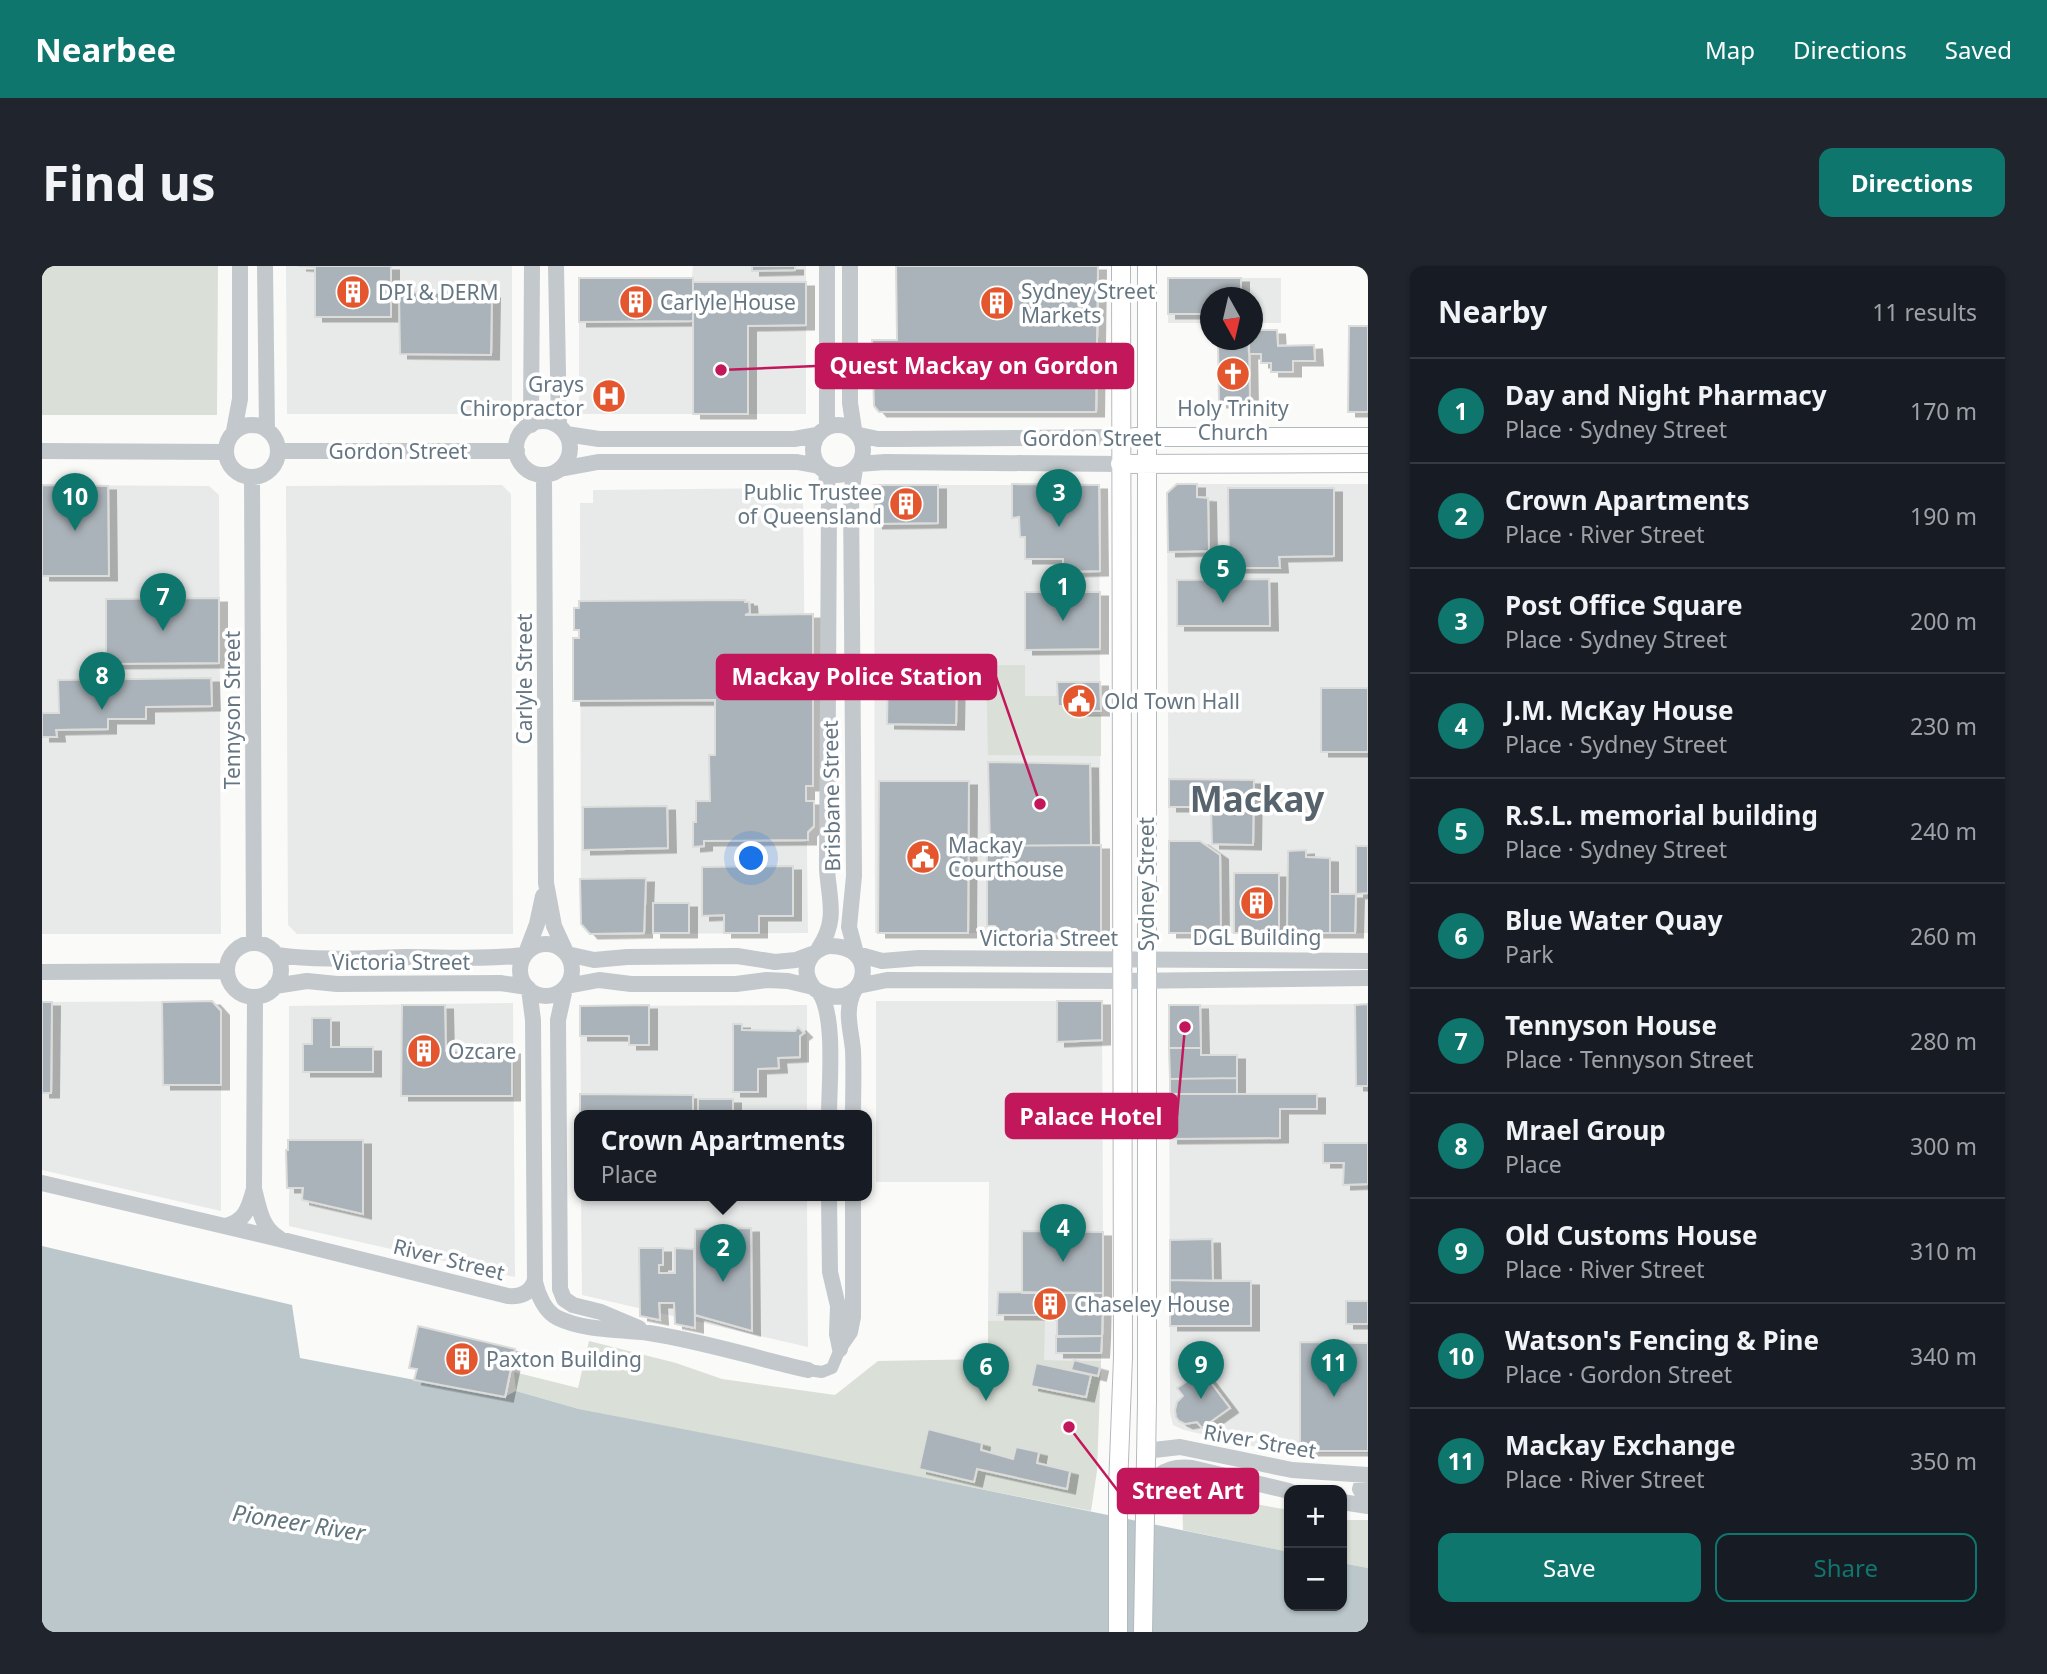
<!DOCTYPE html>
<meta charset="utf-8">
<style>
:root{--surface:#171b24;--page:#20242c;--text:#f1f3f6;--muted:#9ea1a6;--line:#363941;--accent:#0f766e}
body{margin:0;font-family:"Noto Sans",sans-serif;background:var(--page);color:var(--text)}
.controls{position:absolute;right:21px;bottom:21px;display:grid;overflow:hidden;border-radius:14px;box-shadow:0 2px 5px #0004}
.controls button{width:63px;height:63px;display:grid;place-items:center;padding:0;border:0;border-bottom:2px solid var(--line);background:var(--surface);color:var(--text);font:35px sans-serif}
.compass{position:absolute;left:1158px;top:21px;width:63px;height:63px;border-radius:50%;background:var(--surface);box-shadow:0 2px 5px #0004;rotate:172deg}
.you{position:absolute;left:710px;top:593px;width:24px;height:24px;margin:-18px;border:5px solid #fff;border-radius:50%;background:#1a73e8;box-shadow:0 0 0 10px #1a73e833}
.badge{display:grid;place-items:center;width:46px;height:46px;border-radius:50%;background:var(--accent);color:#fff;font-size:23px;font-weight:700}
.pin{position:absolute;translate:-50% -58px;filter:drop-shadow(0 2px 4px #0008)}
.pin::after{content:'';position:absolute;top:37px;width:24px;height:21px;background:inherit;clip-path:polygon(0 0,100% 0,50% 100%)}
.popup{position:absolute;left:532px;top:844px;width:298px;height:91px;box-sizing:border-box;display:grid;place-content:center;border-radius:14px;background:var(--surface);filter:drop-shadow(0 2px 5px #0005);font-size:23px;white-space:nowrap;color:var(--muted)}
.popup b{font-size:26px;color:var(--text)}
.popup::after{content:'';position:absolute;left:50%;top:100%;margin-left:-14px;border:14px solid transparent;border-top-color:var(--surface)}
.list{margin:0;padding:0;list-style:none}
h2{display:flex;justify-content:space-between;align-items:center;height:91px;margin:0;padding:0 28px;font-size:30px}
h2 small{font-size:23px;font-weight:400;color:var(--muted)}
.list li{display:grid;grid-template-columns:46px 1fr auto;gap:21px;align-items:center;box-sizing:border-box;height:105px;padding:0 28px;border-top:2px solid var(--line)}
.list b{display:block;font-size:26px;white-space:nowrap}
.list p{margin:0;font-size:23px;white-space:nowrap;color:var(--muted)}
.list em{font-size:23px;font-style:normal;color:var(--muted)}
.actions{display:flex;gap:14px;padding:21px 28px}
.actions a{flex:1;padding:16px 0;border:2px solid var(--accent);border-radius:14px;text-align:center;font-size:24px;color:var(--accent)}
.actions .main{background:var(--accent);color:#fff}
.map{position:relative;flex:none;width:1326px;height:1366px;overflow:hidden;border-radius:14px}
header{display:flex;align-items:center;gap:42px;box-sizing:border-box;height:98px;padding:0 35px;background:var(--accent);color:#fff}
header strong{font-size:33px}
nav{display:flex;gap:38px;margin-inline-start:auto;font-size:24px}
.intro{display:flex;align-items:center;justify-content:space-between;box-sizing:border-box;height:168px;padding:0 42px}
h1{margin:0;font-size:49px}
.button{padding:18px 32px;border-radius:14px;background:var(--accent);color:#fff;font-size:24px;font-weight:700}
main{display:flex;gap:42px;padding:0 42px}
aside{flex:1;background:var(--surface);border-radius:14px;box-shadow:0 2px 5px #0004}
.map>svg:first-child{display:block}
</style>
<header>
<strong>Nearbee</strong>
<nav><a>Map</a><a>Directions</a><a>Saved</a></nav>
</header>
<div class="intro"><h1>Find us</h1><a class="button">Directions</a></div>
<main>
<div class="map">
<svg width="1326" height="1366" viewBox="0 0 1326 1366">
<defs>
<filter id="shadow"><feDropShadow dx="8" dy="4.5" stdDeviation="0" flood-color="#0004"/></filter>
</defs>
<rect width="100%" height="100%" fill="#fafaf8"/>
<!-- built -->
<path fill="#e8e9e9" d="M244,0H470V148H245Z
M651,0H764V148H537V12H650Z
M1126,12H1239V57H1211L1210,32H1168V57H1126Z
M1135,218H1326V667H1127L1125,227Z
M0,219L167,220L177,229L179,668H0Z
M460,219L469,228L471,668H255L246,659L244,220Z
M832,219H1057L1059,667H833Z
M748,222V235H761L766,667L548,668L539,658L538,237H551V224Z
M170,735L179,745V945L0,904V736Z
M834,735H1060L1061,966L1059,1095L1002,1094V1054L946,1055L947,916H834Z
M471,737L473,1011L247,960V740Z
M1326,738V1187H1240L1142,1164L1131,1159L1128,1147L1127,739Z
M765,739V850H539L538,740Z
M539,930H765L766,1081L540,1029Z"/>
<!-- green -->
<path fill="#dadfd7" d="M0,0H176L175,149H0Z
M944,399H983V430H1015L1016,440H1029L1030,449H1059V490L946,489Z
M1003,1054L1002,1094L1059,1095L1055,1205L1049,1245L537,1143L474,1125L472,1106L536,1122L547,1075L634,1097L680,1113L793,1129L836,1095L946,1093V1055Z
M1140,1225L1247,1244V1286L1141,1264Z
M1300,1254H1326V1302L1300,1297Z"/>
<!-- water -->
<path fill="#bbc7cb" d="M0,980L250,1039L258,1092L462,1131L474,1125L537,1143L728,1180L1247,1286V1340H1300V1297L1326,1302V1366H0Z"/>
<!-- building -->
<path fill="#aab3b9" stroke="#dcdcda" stroke-width="2" filter="url(#shadow)" d="M256,0H349V51H273V1Z
M710,0H753V4L710,5Z
M854,0H1056L1054,146H837L832,140L830,74H855Z
M537,12H651V55L537,56Z
M1126,12H1199V32H1168V48H1126Z
M651,16H764V59L706,60V148H651Z
M357,26L450,28L449,89L358,88Z
M1307,60H1326V146H1306Z
M1210,64H1235L1236,80L1272,79L1273,95H1251V106H1229V97H1219V88H1207L1206,74H1210Z
M1207,77L1208,137H1177L1176,78Z
M970,218L1057,219L1058,305L1021,306V293H983V271H978L977,251L970,252Z
M1135,218H1155V231L1166,232L1167,285L1126,286L1125,227Z
M0,219L66,220L67,310H0Z
M832,219H896V257L833,258Z
M1186,222H1292V290L1237,291L1238,302H1187Z
M1227,313L1228,360H1135V314Z
M983,326H1058V383L983,384Z
M177,332V397L64,398V333Z
M703,334V336H707L708,347L703,349L771,348V520H764V535H772V560L766,566V574L662,575V580L651,581V556H654V535H668L667,489H673V434L531,435V372H537V364H532V342H537V335Z
M846,403L915,404L914,459L845,458Z
M169,412L170,440L104,441V453H66V463L14,464L15,471H0V447H17L16,414Z
M1015,416H1058L1059,445H1029V440H1016Z
M1279,422H1326V486H1279Z
M946,496L1048,498L1049,579L948,580Z
M1127,513L1212,514L1211,579L1170,578L1169,541H1127Z
M837,515H927L926,667H836Z
M625,540L626,582L541,584V541Z
M1127,575H1158L1178,589L1179,667H1127Z
M1059,579V667L953,668V660H945V580Z
M1314,580H1326V627L1314,628Z
M1264,584V591L1288,592V667H1245L1246,585Z
M751,600V650H717V667H682V649L660,650V601Z
M1192,607H1237V667H1192Z
M604,612L602,667L548,668L539,658L538,613Z
M1288,628H1314L1313,667H1288Z
M611,637H647V667H611Z
M170,735L179,745V819H121L120,736Z
M1015,735H1060V774L1015,776Z
M0,736H10L9,827H0Z
M1326,738V820H1314L1313,739Z
M360,739H403L404,785L470,784V830H359Z
M607,739V779H587V770H538V740Z
M1127,739H1158L1159,782H1127Z
M270,752H289V781H331V806H261V778H270Z
M691,758H700V764L753,765L756,761L762,767L758,770V791L736,792L737,802L716,803V826H691Z
M1127,782H1159V789H1195V812L1128,813Z
M1195,812V828H1128V813Z
M538,828L651,829V850H538Z
M1128,828H1275V843H1238V872L1128,873Z
M656,833H691V850H656Z
M246,874H321V948L260,934L261,922H245L244,884H246Z
M1281,877H1326V918L1301,919L1302,897H1281Z
M709,962L710,1065L653,1049V963Z
M980,965L1061,966V1027H980Z
M1170,973L1171,1015L1128,1014V974Z
M597,982H621V999H617V1007H633V982L652,983L653,1062L633,1058L632,1037H617L618,1054L598,1050Z
M1128,1014L1209,1015V1060H1128Z
M956,1026L1061,1027L1060,1070L1015,1071V1049H955Z
M1304,1035H1326V1058H1304Z
M376,1060L473,1083L463,1131L372,1114L375,1103L367,1102Z
M1014,1070H1060L1059,1087H1014Z
M1258,1076L1326,1077V1185H1258Z
M1032,1094L1058,1101L1056,1110L1029,1104Z
M994,1097L1049,1109L1044,1131L989,1120Z
M1160,1105L1188,1142L1160,1162L1155,1156L1143,1158L1137,1155L1134,1151L1133,1144L1135,1136L1141,1130L1135,1122Z
M886,1163L940,1177L939,1184L971,1193L974,1181L997,1186L995,1197L1028,1205L1025,1223L935,1203L932,1216L877,1203Z"/>
<g fill="none" stroke-linecap="round" stroke-linejoin="round">
<!-- secondary casing -->
<g stroke="#b3babf" stroke-width="20">
<path id="secondary" d="M1092,171H1326
M1078,198L1326,197
M1076,1366V1221L1081,1091L1079,0
M1101,1366L1105,1135V0"/>
</g>
<!-- minor -->
<path stroke="#c3c8cc" stroke-width="12" d="M766,1104L780,1106L790,1102L798,1083"/>
<!-- tertiary -->
<path stroke="#c3c8cc" stroke-width="16" d="M223,0L225,164
M514,0L517,160
M785,0V161
M808,0V137L812,163
M474 182a27 27 0 1 1 54 0a27 27 0 1 1-54 0Z
M771 184a25 25 0 1 1 50 0a25 25 0 1 1-50 0Z
M184 185a26 26 0 1 1 52 0a26 26 0 1 1-52 0Z
M489,159L490,0
M192,165L198,133V0
M524,168L557,173H752L775,169
M817,169L836,173H857L1078,171
M0,185L183,186
M236,185H475
M817,198L843,196L1078,198
M518,203L556,196H755L777,200
M813,203L809,228L812,610L807,661L814,687
M502,209L504,617L512,660L524,686
M210,211L212,677
M185 704a27 27 0 1 1 54 0a27 27 0 1 1-54 0Z
M478 704a26 26 0 1 1 52 0a26 26 0 1 1-52 0Z
M787,680C839,679 825,741 785,729C779,727 774,725 771,721C757,703 768,684 787,680Z
M777,682C796,654 787,634 785,603L787,235L784,206
M484,687L495,658L501,630
M525,688L552,694L585,691L695,690L733,696L754,694L770,688
M815,688L840,695L877,692L1326,695
M235,689C277,695 321,692 364,691C403,691 443,694 482,689
M0,706L185,705
M233,720L265,715L295,718L458,717L485,721
M525,720L557,714L589,718H694L725,714L746,715L771,721
M816,720L845,714L1081,715L1326,712
M523,722L516,754L518,1023L522,1033L531,1039L559,1046L597,1062
M487,723L491,754L493,1016C496,1029 503,1046 516,1052C543,1065 578,1063 607,1067C660,1075 713,1092 766,1104
M777,726C794,749 787,818 787,850
M213,731L212,923C217,941 219,962 237,972
M811,850C811,828 812,806 811,784C809,763 802,745 812,725
M0,917L237,973L466,1030C479,1031 490,1027 493,1013
M787,930L788,1006L796,1040L795,1068L798,1083
M183,960C204,956 207,940 212,923
M799,1079L808,1066L811,1051V930
M1103,1185L1138,1181L1250,1204L1326,1209
M1326,1212L1320,1217L1318,1223L1321,1228L1326,1229
M1103,1232C1111,1209 1125,1199 1150,1202L1247,1225
M1300,1236L1326,1240"/>
<!-- secondary -->
<use href="#secondary" stroke="#fff" stroke-width="18"/>
</g>
<!-- icons -->
<defs>
<g id="building-disc" transform="scale(1.75)"><circle r="9.5" fill="#e4572e" stroke="#fff"/><path d="M-4-6H4V6H1V3H-1V6H-4ZM-2.5-4.3h1.7v1.8h-1.7ZM.8-4.3h1.7v1.8H.8ZM-2.5-1h1.7V.8h-1.7ZM.8-1h1.7V.8H.8Z" fill="#fff"/></g>
<g id="church-disc" transform="scale(1.75)"><circle r="9.5" fill="#e4572e" stroke="#fff"/><path d="M-1.2-6h2.4v3.5h3.3v2.4h-3.3V6h-2.4V-.1h-3.3v-2.4h3.3Z" fill="#fff"/></g>
<g id="hospital-disc" transform="scale(1.75)"><circle r="9.5" fill="#e4572e" stroke="#fff"/><path d="M-5-5h3v3.5h4V-5h3V5h-3V1.5h-4V5h-3Z" fill="#fff"/></g>
<g id="civic-disc" transform="scale(1.75)"><circle r="9.5" fill="#e4572e" stroke="#fff"/><path d="M-.6-6.5H3V-4.5H.6V-3L4-1V1h2V6H-6V1h2V-1L-.6-3ZM-1.2 2.5V6h2.4V2.5Z" fill="#fff"/></g>
</defs>
<g fill-rule="evenodd">
<use href="#building-disc" x="311" y="26"/>
<use href="#building-disc" x="594" y="36"/>
<use href="#building-disc" x="955" y="37"/>
<use href="#church-disc" x="1191" y="108"/>
<use href="#hospital-disc" x="567" y="130"/>
<use href="#building-disc" x="864" y="238"/>
<use href="#civic-disc" x="1037" y="435"/>
<use href="#civic-disc" x="881" y="591"/>
<use href="#building-disc" x="1215" y="637"/>
<use href="#building-disc" x="382" y="785"/>
<use href="#building-disc" x="1008" y="1038"/>
<use href="#building-disc" x="420" y="1093"/>
</g>
<g text-anchor="middle" dominant-baseline="central" stroke-width="7" stroke-linejoin="round" paint-order="stroke">
<!-- poi labels -->
<g font-size="21" fill="#657683" stroke="#fff" text-anchor="start">
<text x="979" y="25">Sydney Street<tspan x="979" dy="24">Markets</tspan></text>
<text x="336" y="26">DPI &amp; DERM</text>
<text x="618" y="36">Carlyle House</text>
<text x="542" y="118" text-anchor="end">Grays<tspan x="542" dy="24">Chiropractor</tspan></text>
<text x="1191" y="142" text-anchor="middle">Holy Trinity<tspan x="1191" dy="24">Church</tspan></text>
<text x="840" y="226" text-anchor="end">Public Trustee<tspan x="840" dy="24">of Queensland</tspan></text>
<text x="1062" y="435">Old Town Hall</text>
<text x="906" y="579">Mackay<tspan x="906" dy="24">Courthouse</tspan></text>
<text x="1215" y="671" text-anchor="middle">DGL Building</text>
<text x="406" y="785">Ozcare</text>
<text x="1032" y="1038">Chaseley House</text>
<text x="444" y="1093">Paxton Building</text>
</g>
<!-- street labels -->
<g font-size="21" fill="#657683" stroke="#fff">
<text x="1050" y="172">Gordon Street</text>
<text x="356" y="185">Gordon Street</text>
<text transform="translate(482 413) rotate(-90)">Carlyle Street</text>
<text transform="translate(190 444) rotate(-90)">Tennyson Street</text>
<text transform="translate(789 530) rotate(-91)">Brisbane Street</text>
<text transform="translate(1104 618) rotate(-90)">Sydney Street</text>
<text x="1007" y="672">Victoria Street</text>
<text x="359" y="696">Victoria Street</text>
<text transform="translate(407 993) rotate(14)">River Street</text>
<text transform="translate(1218 1175) rotate(10)">River Street</text>
</g>
<!-- water labels -->
<g font-size="23" font-style="italic" fill="#60757c" stroke="#fff">
<text transform="translate(257 1256) rotate(9)">Pioneer River</text>
</g>
<!-- town labels -->
<g font-size="35" font-weight="bold" fill="#57646e" stroke="#fff">
<text x="1215" y="532">Mackay</text>
</g>
</g>
<!-- callouts -->
<path fill="none" stroke="#c2185b" stroke-width="2.5" d="M679 104L774 100M998 538L954 411M1143 761L1135 850M1027 1161L1076 1225"/>
<g fill="#c2185b" stroke="#fff" stroke-width="2.5">
<circle cx="679" cy="104" r="7"/>
<circle cx="998" cy="538" r="7"/>
<circle cx="1143" cy="761" r="7"/>
<circle cx="1027" cy="1161" r="7"/>
</g>
<g fill="#c2185b" stroke="#c2185b" stroke-width="2.5">
<rect x="774" y="78" width="317" height="44" rx="7"/>
<rect x="675" y="389" width="279" height="44" rx="7"/>
<rect x="964" y="828" width="171" height="44" rx="7"/>
<rect x="1076" y="1203" width="140" height="44" rx="7"/>
</g>
<g font-size="23" text-anchor="middle" font-weight="bold" fill="#fff">
<text x="932" y="108">Quest Mackay on Gordon</text>
<text x="815" y="419">Mackay Police Station</text>
<text x="1049" y="859">Palace Hotel</text>
<text x="1146" y="1233">Street Art</text>
</g>
</svg>
<div class="controls">
<button>+</button>
<button>−</button>
</div>
<svg class="compass" viewBox="-18 -18 36 36"><path d="M0-13l5 13h-10z" fill="#e53935"/><path d="M0 13l5-13h-10z" fill="#9ea1a6"/></svg>
<div class="you"></div>
<div class="pin badge" style="left:1021px;top:355px">1</div>
<div class="pin badge" style="left:681px;top:1016px">2</div>
<div class="popup"><b>Crown Apartments</b>Place</div>
<div class="pin badge" style="left:1017px;top:261px">3</div>
<div class="pin badge" style="left:1021px;top:996px">4</div>
<div class="pin badge" style="left:1181px;top:337px">5</div>
<div class="pin badge" style="left:944px;top:1135px">6</div>
<div class="pin badge" style="left:121px;top:365px">7</div>
<div class="pin badge" style="left:60px;top:444px">8</div>
<div class="pin badge" style="left:1159px;top:1133px">9</div>
<div class="pin badge" style="left:33px;top:265px">10</div>
<div class="pin badge" style="left:1292px;top:1131px">11</div>
</div>
<aside>
<h2>Nearby<small>11 results</small></h2>
<ul class="list">
<li><span class="badge">1</span><div><b>Day and Night Pharmacy</b><p>Place · Sydney Street</p></div><em>170 m</em></li>
<li><span class="badge">2</span><div><b>Crown Apartments</b><p>Place · River Street</p></div><em>190 m</em></li>
<li><span class="badge">3</span><div><b>Post Office Square</b><p>Place · Sydney Street</p></div><em>200 m</em></li>
<li><span class="badge">4</span><div><b>J.M. McKay House</b><p>Place · Sydney Street</p></div><em>230 m</em></li>
<li><span class="badge">5</span><div><b>R.S.L. memorial building</b><p>Place · Sydney Street</p></div><em>240 m</em></li>
<li><span class="badge">6</span><div><b>Blue Water Quay</b><p>Park</p></div><em>260 m</em></li>
<li><span class="badge">7</span><div><b>Tennyson House</b><p>Place · Tennyson Street</p></div><em>280 m</em></li>
<li><span class="badge">8</span><div><b>Mrael Group</b><p>Place</p></div><em>300 m</em></li>
<li><span class="badge">9</span><div><b>Old Customs House</b><p>Place · River Street</p></div><em>310 m</em></li>
<li><span class="badge">10</span><div><b>Watson's Fencing &amp; Pine</b><p>Place · Gordon Street</p></div><em>340 m</em></li>
<li><span class="badge">11</span><div><b>Mackay Exchange</b><p>Place · River Street</p></div><em>350 m</em></li>
</ul>
<div class="actions"><a class="main">Save</a><a>Share</a></div>
</aside>
</main>
